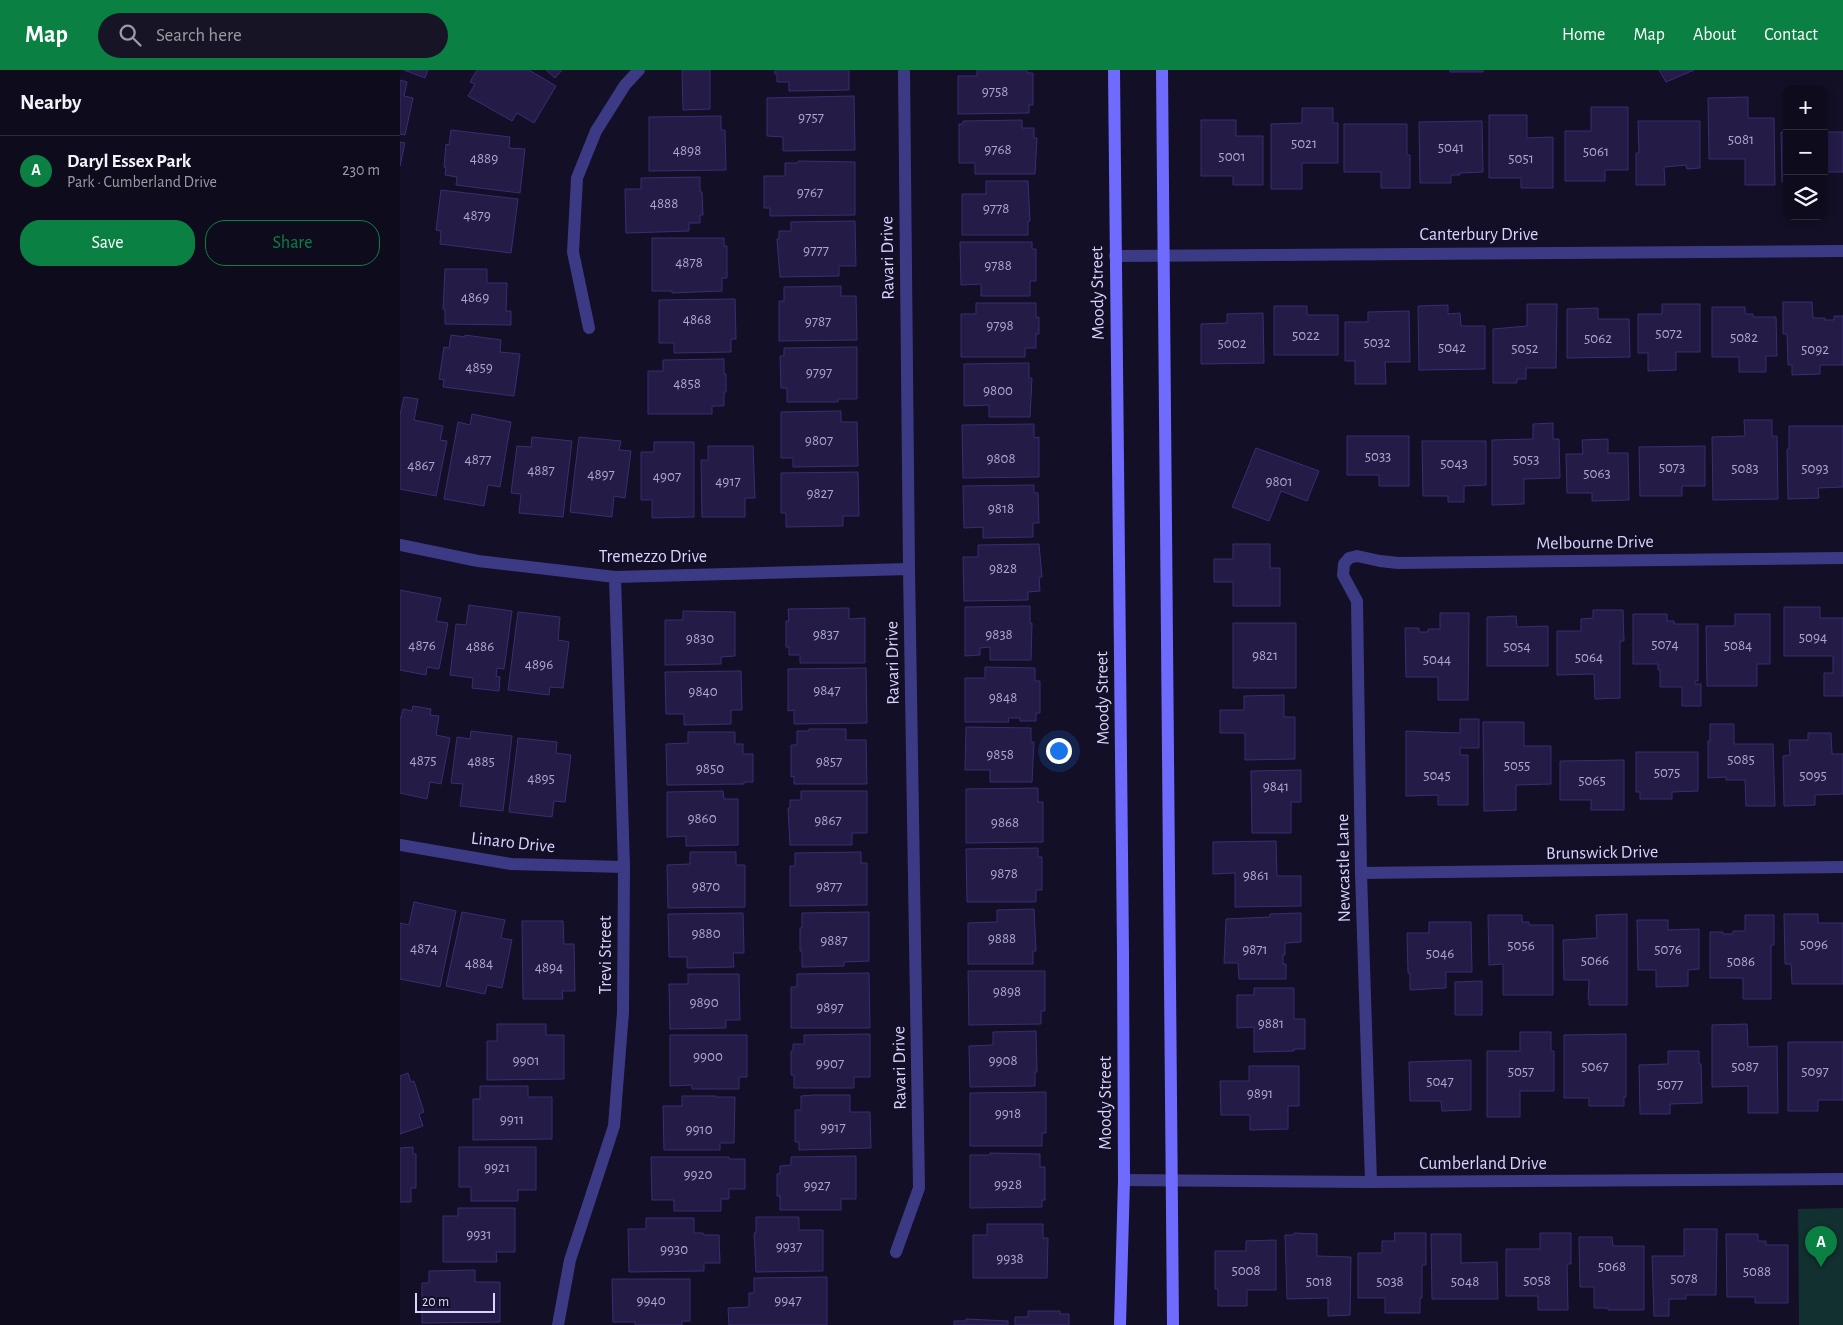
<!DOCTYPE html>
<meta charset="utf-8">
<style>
:root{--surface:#0e0b1c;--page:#171425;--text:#f1f3f6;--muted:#9b9ba3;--line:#2e2b3b;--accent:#0b8043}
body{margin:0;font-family:"Alegreya Sans",sans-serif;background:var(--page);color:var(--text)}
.controls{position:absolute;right:15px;top:15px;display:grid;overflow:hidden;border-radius:10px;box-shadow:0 2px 8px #0003}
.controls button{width:45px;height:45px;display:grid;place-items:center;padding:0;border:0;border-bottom:1px solid var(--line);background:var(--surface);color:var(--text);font:25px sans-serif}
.scale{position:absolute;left:15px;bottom:12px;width:80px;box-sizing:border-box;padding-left:5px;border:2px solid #d9d4ff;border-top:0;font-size:14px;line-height:18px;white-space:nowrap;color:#d9d4ff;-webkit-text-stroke:4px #130f26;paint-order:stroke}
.you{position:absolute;left:658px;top:680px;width:18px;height:18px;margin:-12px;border:4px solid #fff;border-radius:50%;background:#1a73e8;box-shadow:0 0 0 8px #1a73e833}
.badge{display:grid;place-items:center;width:32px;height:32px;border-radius:50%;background:var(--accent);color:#fff;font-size:16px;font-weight:700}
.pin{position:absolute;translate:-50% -41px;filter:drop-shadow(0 1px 2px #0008)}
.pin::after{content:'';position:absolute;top:26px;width:18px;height:15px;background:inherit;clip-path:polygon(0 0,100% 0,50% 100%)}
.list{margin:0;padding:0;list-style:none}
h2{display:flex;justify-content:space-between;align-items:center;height:65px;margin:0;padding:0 20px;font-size:21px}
h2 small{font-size:16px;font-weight:400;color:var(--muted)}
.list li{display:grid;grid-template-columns:32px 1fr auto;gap:15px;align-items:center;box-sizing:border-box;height:70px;padding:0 20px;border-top:1px solid var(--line)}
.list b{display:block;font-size:19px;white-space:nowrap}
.list p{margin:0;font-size:16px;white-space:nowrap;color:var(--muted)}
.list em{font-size:16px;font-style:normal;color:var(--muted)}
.actions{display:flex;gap:10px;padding:15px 20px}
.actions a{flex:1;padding:11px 0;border:1px solid var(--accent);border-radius:20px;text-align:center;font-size:18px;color:var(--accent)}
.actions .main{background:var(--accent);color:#fff}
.icon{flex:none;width:28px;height:28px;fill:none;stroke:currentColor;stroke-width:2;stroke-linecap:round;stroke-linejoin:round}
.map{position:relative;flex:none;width:1443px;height:1255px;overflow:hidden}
header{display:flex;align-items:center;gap:30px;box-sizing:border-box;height:70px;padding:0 25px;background:var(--accent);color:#fff}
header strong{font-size:24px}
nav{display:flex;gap:28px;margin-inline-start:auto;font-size:18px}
.search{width:350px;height:45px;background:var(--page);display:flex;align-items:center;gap:12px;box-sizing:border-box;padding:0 18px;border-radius:28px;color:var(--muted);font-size:19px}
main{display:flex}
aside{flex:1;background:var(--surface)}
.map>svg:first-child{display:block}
</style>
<header>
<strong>Map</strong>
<div class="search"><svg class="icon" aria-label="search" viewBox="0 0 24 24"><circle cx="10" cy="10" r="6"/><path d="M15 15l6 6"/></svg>Search here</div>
<nav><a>Home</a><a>Map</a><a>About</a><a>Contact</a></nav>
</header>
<main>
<aside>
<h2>Nearby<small></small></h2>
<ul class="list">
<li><span class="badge">A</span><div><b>Daryl Essex Park</b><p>Park · Cumberland Drive</p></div><em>230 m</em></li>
</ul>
<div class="actions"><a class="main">Save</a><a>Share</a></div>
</aside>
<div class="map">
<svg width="1443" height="1255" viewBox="0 0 1443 1255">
<rect width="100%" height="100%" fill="#130f26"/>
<!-- green -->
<path fill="#12302f" d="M1443,1138V1255H1399L1398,1139Z"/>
<!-- building -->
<path fill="#241b47" stroke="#3b2d73" d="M4,0H28L25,8Z
M77,0H129L156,16L134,53L117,43L112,51L68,26L75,14L70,12Z
M146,0H162L155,8Z
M282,0H310V39L283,40Z
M375,0H449V20L389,21V12H377V4H375Z
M577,0H627V3H633V35H629V43L558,44V6H577Z
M1050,0H1083V2H1050Z
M1259,0H1294L1266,12Z
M0,10L7,12L4,26L13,28L5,65L0,64Z
M454,26L455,80L383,81V67L367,66V28Z
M1348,27V48H1374L1375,115H1345V89H1309L1308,28Z
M1191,37H1228V100H1205V111H1165V61H1191Z
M902,38H933V53H938V93H902V119H871V54L902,53Z
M1089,45H1127V68L1153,67V118H1121V108H1089Z
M321,46V60H325L326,100L249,101V47Z
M622,50V58H634V68H637L635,104H575V93H559V54H563V51Z
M801,50H836V66H863V115H833V106H801Z
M1082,51L1083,102L1060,103V105H1051V113H1020L1019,52Z
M1238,51H1300V98L1287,99L1286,95L1264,97L1265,115H1236V83H1239Z
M944,54H1007V85H1010V118H981V102H944Z
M51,60L110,67L109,78L125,79L120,123L56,115L57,107L45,105L46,97H44L46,74L49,75Z
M1381,62H1387V112H1382Z
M1424,62H1443V102H1424Z
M0,72L5,73L0,96Z
M398,91L455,92V145L370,146V138H364V106H385V93H398Z
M300,107V122H302L303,145H300V153H289V161L226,163L225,119H241V108Z
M586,111H628L630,151H628V165H562V124H586Z
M41,120L118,129L111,183L40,174L41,161L36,160Z
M455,151L456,196H439V206L380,207L377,169H379V161H391V152Z
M252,168H324V176H327V208H322V221L272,223V221H252Z
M560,172H632V179H636V211H630V226H581V214L561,215Z
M45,199H87V213H107L106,241H111V255L45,254V239H43Z
M441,216V226H456L457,270L379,271V231H384V217Z
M335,229L336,269H331V282L274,283V273H259V230Z
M1383,232H1412L1413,248H1425V250H1434V246H1443V295H1420V304L1392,305V295H1388L1387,264H1383Z
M576,233H636V247H639V264H636V278H625V287H561V244H576Z
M1127,234H1157L1156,298H1126V309H1117V313H1093V259L1127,256Z
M1262,234H1300V282H1276V300L1248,301V283H1238V244H1262Z
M1048,235V244L1060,243L1061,256H1085V299L1019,300L1018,236Z
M874,236H907V245H938V285H874Z
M1312,237H1345V244H1353V247H1376L1377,286H1366V302H1339V287H1312Z
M1198,238V249H1229L1230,287L1167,288V239Z
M1009,241L1010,292H985L986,314H955V291H945V252H968V242Z
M863,243L864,293L801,294V254L827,253V244Z
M51,265L65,267V265L101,270L100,282L120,284L114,326L43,317L44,310L39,309L44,277L49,278Z
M457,277V329H438V332H387V318H381L380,286H384V278Z
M324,289V304H326V322H324V336H312V344H248V301H263V290Z
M629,293V308H632L630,347H589V335L564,336V294Z
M4,327L18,329L14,350L43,356L40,370L47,371L36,426L0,419V345Z
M441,341V352H457L458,396L393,397V388H381V342Z
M72,344L111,352L100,417L88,415L84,436L44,429L58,352L70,355Z
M1344,350H1372V366H1377L1378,429L1313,430L1312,367L1345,366Z
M1153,353V369H1159L1160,408L1124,409V434L1092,435V370L1133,369V354Z
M634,354V368L639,367V407L563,408L562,355Z
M1389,356H1443V417L1418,418L1419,428L1388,429L1387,379H1389Z
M947,366H1009V416H979V405H947Z
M132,367L172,371L163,447L119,443L121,424L111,423L117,376L131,377Z
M179,367L221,371L219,380L231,381L225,428L214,426L212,447L170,442Z
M1208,369V383H1228L1229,430L1192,431V423H1167L1166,384H1183L1182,370Z
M1022,371H1086V415L1064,416V432H1048V426H1023Z
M254,372H294V447L252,448V430H241V382H254Z
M308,376H353L355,428H345V447H302L301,390H308Z
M1305,376V416H1282V426H1240L1239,377Z
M856,378L919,401L907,431L881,421L869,451L832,437Z
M458,402L459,446H443V456L386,457V443H381V403Z
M634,415V423H638L639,453H633V467L583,468V457L564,458L563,416Z
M639,474L642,507H639L640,521L628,522V530L564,531L563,487H578V475Z
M833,474H870V498H880V536H833V512H814V489H833Z
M0,520L41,528L36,551L48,553L39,599L27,597L26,605L0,600Z
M69,535L112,541L104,599L97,598L96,606L100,607L99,621L72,618L73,608L50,605L56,554L66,555Z
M630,536V553H632L631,590H590V577L580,578V585L565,586V537Z
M1384,537H1420V548H1443V626H1424V603H1433V586H1384Z
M449,538V549L465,548V593H400V585H389V577H386V551H389L388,539Z
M1193,540H1223L1224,571H1220V628L1195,629L1194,604L1157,605V561H1181V549L1193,548Z
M283,541L335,542V586L321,587V594L265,595V550H283Z
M118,542L160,547L158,570L169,572L163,618L150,617L149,625L108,620Z
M1040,543H1069L1068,630H1038V607H1006L1005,558H1019V562H1028V559H1040Z
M1233,544H1267V551H1274V554H1298V611H1295V614H1301V636H1282V617H1260V600H1258V594H1233Z
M1335,544H1370V594H1357V616H1307L1306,556H1335Z
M1116,546L1117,557L1148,556V596H1087V547Z
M833,553H896V618H833Z
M585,597L635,598V611H640V643H636V651H620V648H608L609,652H565V608H585Z
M466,598L467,653L394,654V640L388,641V599Z
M341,601L342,640H331V654L284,655V644H266L265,602Z
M884,625V647H895V689L845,690V663H820V640H844V626Z
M13,636L31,639L30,645L39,646L36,665L50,668L41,714L30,712L27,729L0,723V647L1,648L3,639L12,641Z
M1060,649H1079V678H1060V685H1068V735H1038V725L1006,726V661L1060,663Z
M1083,652H1124V676H1151V714L1116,715V740L1084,741Z
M1310,654H1334V674H1373L1375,736H1346L1345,710H1326V707L1308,708V671H1310Z
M566,657L631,658V672H634L632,712H590V700H565Z
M409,659H446V670H466L467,714H394V706L391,707V675H397V661H409Z
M71,661L112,666L103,741L60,736L63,714L51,713L57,667L70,669Z
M288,662H335V674H343V684H353V712H344V714L267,715L266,674L288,673Z
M1408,663H1431L1432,684H1443V724L1415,725V735L1384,736L1383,686L1390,685L1389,670H1408Z
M118,668L157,672L156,683L171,685L165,732L154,731L152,747L109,742Z
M1236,682H1298V721L1272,722V729H1240V722H1236Z
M1224,690V740H1191V730H1160V691Z
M901,700V732H891V763H852L851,701Z
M638,718V732H643V772L566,773V719Z
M323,721L324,729H338V775L286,776V766L267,767V722Z
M401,721H467V763H452V775H390L388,738H390V730H401Z
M876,771L877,806H901V836L835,837V803L813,804V772Z
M638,778V787H642V820H636V832H567L566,779Z
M290,782H336V795H345V837L268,838L267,795L290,794Z
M461,782V793H467V835L390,836V796H395V783Z
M14,832L56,841L40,917L0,909V853L9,855Z
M634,839L636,881H633V894H568V853L597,852V840Z
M62,842L105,850L101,868L112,870L102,918L87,915L85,924L46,916Z
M469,842V891L444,892V896L402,897V881H400V858H402V843Z
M343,843L344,883H333L334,897L287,898V887H269L268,844Z
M901,843V872L885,873V885H883V894H886V909H839L838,893H824L826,849L870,847V844Z
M1227,844V935H1189V929H1188L1189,910H1164L1163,870L1197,868L1196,845Z
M1384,844H1418V853H1443V914H1392L1391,894H1385Z
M1088,845H1122V852H1129V855H1153V925H1103V894L1089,895Z
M1345,845H1374V875H1371V929H1343V908H1310V862H1323V864H1333V861H1345Z
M1237,850H1268V860L1299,859V899L1288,900V916L1256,917V900H1238Z
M122,851H163L164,874H174L175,921H162L163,929H123Z
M1029,852H1071L1072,902H1046V918L1010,920V903H1008L1007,863H1029Z
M568,901H645V941H641V954L569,955Z
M469,903L470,958H391V917H397V904Z
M288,904H339L340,950H326V958L270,959L269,914H288Z
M1082,911V945H1055V912Z
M854,918H894V949H905V979H894V981L854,982V957L837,958V925H854Z
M97,954H146V965H164V1009L87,1010V971H97Z
M1347,954L1348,977L1377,976L1378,1043H1348V1016L1312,1017V955Z
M636,961L637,1002H635V1016L570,1017L569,976L593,975V962Z
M1120,962H1151V981H1154V1021H1120V1047H1087V981H1120Z
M470,964V1007H454V1018H394V1005H391V981H393V974H404V965Z
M1226,964V1027H1224V1036H1189V1028H1164V965Z
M270,965H347V1007H339V1019H292V1015L270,1016Z
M1388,972H1443V1030H1418V1041H1388Z
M1268,981H1299V994H1301L1302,1033L1270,1034V1044H1240L1239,995L1268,994Z
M1071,990V1040L1042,1041L1041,1031H1010L1009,992Z
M849,996H899V1036H888V1059L850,1060V1045H821L820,1011H849Z
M8,1003L11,1012L14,1011L24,1042L19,1044L23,1056L0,1064V1006Z
M80,1016H128V1027H152V1069L73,1070V1029H80Z
M646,1022V1063H642V1076H570V1023Z
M414,1025H450V1042H470L471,1078L399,1080V1072H395V1040H401V1026Z
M282,1026H316V1027H335L334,1073H320V1080H264L263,1036H282Z
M13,1077V1084H16V1118H11V1132H0V1078Z
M59,1077H136V1120H118V1131H71V1117H59Z
M590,1083L640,1084V1097H645V1130H642V1137L570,1138V1085H590Z
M456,1086V1129H441V1140H380V1126H377V1104L380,1103V1096L391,1095V1087Z
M251,1087H329V1089H345V1119H329V1129H321V1141H274V1130H252Z
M58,1138H115V1182H96L97,1192H43V1146H58Z
M356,1147H399V1160H423V1201L356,1202L354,1163H356Z
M246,1148H294V1163H303L304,1165H319L320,1193H304V1201L229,1202L228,1159H246Z
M587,1154H643V1168H648L647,1208H573V1165H587Z
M1284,1159H1317L1316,1225H1286V1229H1269V1246H1254L1252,1186H1284Z
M894,1163L917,1164V1186L951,1187L950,1245L928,1246V1228L887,1229L885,1165H894Z
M994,1163H1026V1195H1022V1228H1020V1243H985V1228H958V1183H982V1171H995Z
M1140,1163H1171V1194H1167L1168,1240H1138V1226H1106V1179H1140Z
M1031,1164H1061V1193L1097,1192L1098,1229H1032Z
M1326,1164H1358V1171H1366V1175H1388V1233H1355V1227H1327Z
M1179,1167H1212L1213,1176H1244V1240H1208V1238H1194V1217H1180Z
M876,1170V1220H847V1236H818V1219H815V1181H846V1171Z
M75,1200V1212H100V1252L22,1253V1213H29V1201Z
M427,1207V1255H329L328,1238L349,1237V1223H354V1208Z
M212,1209H290V1251H282V1255H235V1252H213Z
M628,1241H660V1244H669V1255H615V1247H628Z
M566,1249L608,1251V1255H554V1251H566Z"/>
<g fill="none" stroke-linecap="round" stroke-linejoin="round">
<!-- minor -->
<path stroke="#3d3a85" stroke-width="12" d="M715,186L1443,181
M189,258L173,182L177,108L196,61L225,15L239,0
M0,475L78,491L215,507L509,499
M0,775L111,794L224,797
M961,803L1443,797
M724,1110L971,1112L1443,1109
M971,1112L961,803L957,531L943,505L944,494L949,488L957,486L980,491L998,493L1443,488
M496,1182L519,1118L509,499L504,0
M158,1255L170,1190L214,1056L223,942L224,797L215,507"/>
<!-- secondary -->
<path stroke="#6f6bff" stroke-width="12" d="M714,0L723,882L724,1110L720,1255
M762,0L773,1255"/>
</g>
<g text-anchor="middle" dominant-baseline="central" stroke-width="4.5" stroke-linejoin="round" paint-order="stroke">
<!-- number labels -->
<g font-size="15" fill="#aca6d1">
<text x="595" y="21">9758</text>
<text x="411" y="47">9757</text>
<text x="1341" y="69">5081</text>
<text x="904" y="73">5021</text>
<text x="1051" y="77">5041</text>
<text x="598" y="79">9768</text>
<text x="287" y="80">4898</text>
<text x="1196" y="81">5061</text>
<text x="832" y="86">5001</text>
<text x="84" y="88">4889</text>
<text x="1121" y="88">5051</text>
<text x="410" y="122">9767</text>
<text x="264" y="133">4888</text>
<text x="596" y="138">9778</text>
<text x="77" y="145">4879</text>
<text x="416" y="180">9777</text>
<text x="289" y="192">4878</text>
<text x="598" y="195">9788</text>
<text x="75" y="227">4869</text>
<text x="297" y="249">4868</text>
<text x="418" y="251">9787</text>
<text x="600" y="255">9798</text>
<text x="1269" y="263">5072</text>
<text x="906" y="265">5022</text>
<text x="1344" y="267">5082</text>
<text x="1198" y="268">5062</text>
<text x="977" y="272">5032</text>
<text x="832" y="273">5002</text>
<text x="1052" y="277">5042</text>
<text x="1125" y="278">5052</text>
<text x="1415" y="279">5092</text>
<text x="79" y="297">4859</text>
<text x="419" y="302">9797</text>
<text x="287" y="313">4858</text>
<text x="598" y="320">9800</text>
<text x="419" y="370">9807</text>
<text x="978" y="386">5033</text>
<text x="601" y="388">9808</text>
<text x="78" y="389">4877</text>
<text x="1126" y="389">5053</text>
<text x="1054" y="393">5043</text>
<text x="21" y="395">4867</text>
<text x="1272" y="397">5073</text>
<text x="1345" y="398">5083</text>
<text x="1415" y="398">5093</text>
<text x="141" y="400">4887</text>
<text x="1197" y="403">5063</text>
<text x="201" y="404">4897</text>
<text x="267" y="406">4907</text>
<text x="328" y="411">4917</text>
<text x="879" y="411">9801</text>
<text x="420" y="423">9827</text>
<text x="601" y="438">9818</text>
<text x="603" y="498">9828</text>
<text x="426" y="564">9837</text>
<text x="599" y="564">9838</text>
<text x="1413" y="567">5094</text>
<text x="300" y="568">9830</text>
<text x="1265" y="574">5074</text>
<text x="22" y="575">4876</text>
<text x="1338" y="575">5084</text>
<text x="80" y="576">4886</text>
<text x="1117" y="576">5054</text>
<text x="865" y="585">9821</text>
<text x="1189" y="587">5064</text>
<text x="1037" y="589">5044</text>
<text x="139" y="594">4896</text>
<text x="427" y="620">9847</text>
<text x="303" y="621">9840</text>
<text x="603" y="627">9848</text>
<text x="600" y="684">9858</text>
<text x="1341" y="689">5085</text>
<text x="23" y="690">4875</text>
<text x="81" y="691">4885</text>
<text x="429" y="691">9857</text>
<text x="1117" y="695">5055</text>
<text x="310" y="698">9850</text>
<text x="1267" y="702">5075</text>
<text x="1037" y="705">5045</text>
<text x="1413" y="705">5095</text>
<text x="141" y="708">4895</text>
<text x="1192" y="710">5065</text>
<text x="876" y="716">9841</text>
<text x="302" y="748">9860</text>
<text x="428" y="750">9867</text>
<text x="605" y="752">9868</text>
<text x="604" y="803">9878</text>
<text x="856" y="805">9861</text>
<text x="306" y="816">9870</text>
<text x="429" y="816">9877</text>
<text x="306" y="863">9880</text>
<text x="602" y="868">9888</text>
<text x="434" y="870">9887</text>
<text x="1414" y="874">5096</text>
<text x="1121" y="875">5056</text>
<text x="24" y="878">4874</text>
<text x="855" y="879">9871</text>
<text x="1268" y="879">5076</text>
<text x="1040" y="883">5046</text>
<text x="1195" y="890">5066</text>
<text x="1341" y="891">5086</text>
<text x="79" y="893">4884</text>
<text x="149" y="897">4894</text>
<text x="607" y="921">9898</text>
<text x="304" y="932">9890</text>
<text x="430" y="937">9897</text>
<text x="871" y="953">9881</text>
<text x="308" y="986">9900</text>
<text x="126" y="990">9901</text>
<text x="603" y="990">9908</text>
<text x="430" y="993">9907</text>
<text x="1195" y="996">5067</text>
<text x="1345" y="996">5087</text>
<text x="1121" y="1001">5057</text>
<text x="1415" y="1001">5097</text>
<text x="1040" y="1011">5047</text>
<text x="1270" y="1014">5077</text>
<text x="860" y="1023">9891</text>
<text x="608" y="1043">9918</text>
<text x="112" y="1049">9911</text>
<text x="433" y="1057">9917</text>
<text x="299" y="1059">9910</text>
<text x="97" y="1097">9921</text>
<text x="298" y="1104">9920</text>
<text x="608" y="1114">9928</text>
<text x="417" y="1115">9927</text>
<text x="79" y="1164">9931</text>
<text x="389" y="1176">9937</text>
<text x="274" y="1179">9930</text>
<text x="610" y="1188">9938</text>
<text x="1212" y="1196">5068</text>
<text x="846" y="1200">5008</text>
<text x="1357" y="1201">5088</text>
<text x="1284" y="1208">5078</text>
<text x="1137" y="1210">5058</text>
<text x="919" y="1211">5018</text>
<text x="990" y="1211">5038</text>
<text x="1065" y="1211">5048</text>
<text x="251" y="1230">9940</text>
<text x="388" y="1230">9947</text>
</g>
<!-- street labels -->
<g font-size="18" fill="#d9d4ff" stroke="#130f26">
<text x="1079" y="165">Canterbury Drive</text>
<text transform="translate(488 188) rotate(-91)">Ravari Drive</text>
<text transform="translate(698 223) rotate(-91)">Moody Street</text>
<text transform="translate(1195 473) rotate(-1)">Melbourne Drive</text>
<text x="253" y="487">Tremezzo Drive</text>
<text transform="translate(493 593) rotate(-91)">Ravari Drive</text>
<text transform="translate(703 628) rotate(-91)">Moody Street</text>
<text transform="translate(113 773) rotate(6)">Linaro Drive</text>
<text transform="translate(1202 783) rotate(-1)">Brunswick Drive</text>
<text transform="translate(944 798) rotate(-91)">Newcastle Lane</text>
<text transform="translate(206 885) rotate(-90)">Trevi Street</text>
<text transform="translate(500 998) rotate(-91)">Ravari Drive</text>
<text transform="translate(706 1033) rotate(-90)">Moody Street</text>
<text x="1083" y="1094">Cumberland Drive</text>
</g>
</g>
</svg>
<div class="controls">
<button>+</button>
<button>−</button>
<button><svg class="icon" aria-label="layers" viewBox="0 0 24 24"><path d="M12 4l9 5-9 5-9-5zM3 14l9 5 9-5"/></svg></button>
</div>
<div class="scale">20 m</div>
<div class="you"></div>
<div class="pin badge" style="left:1421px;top:1197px">A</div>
</div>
</main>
